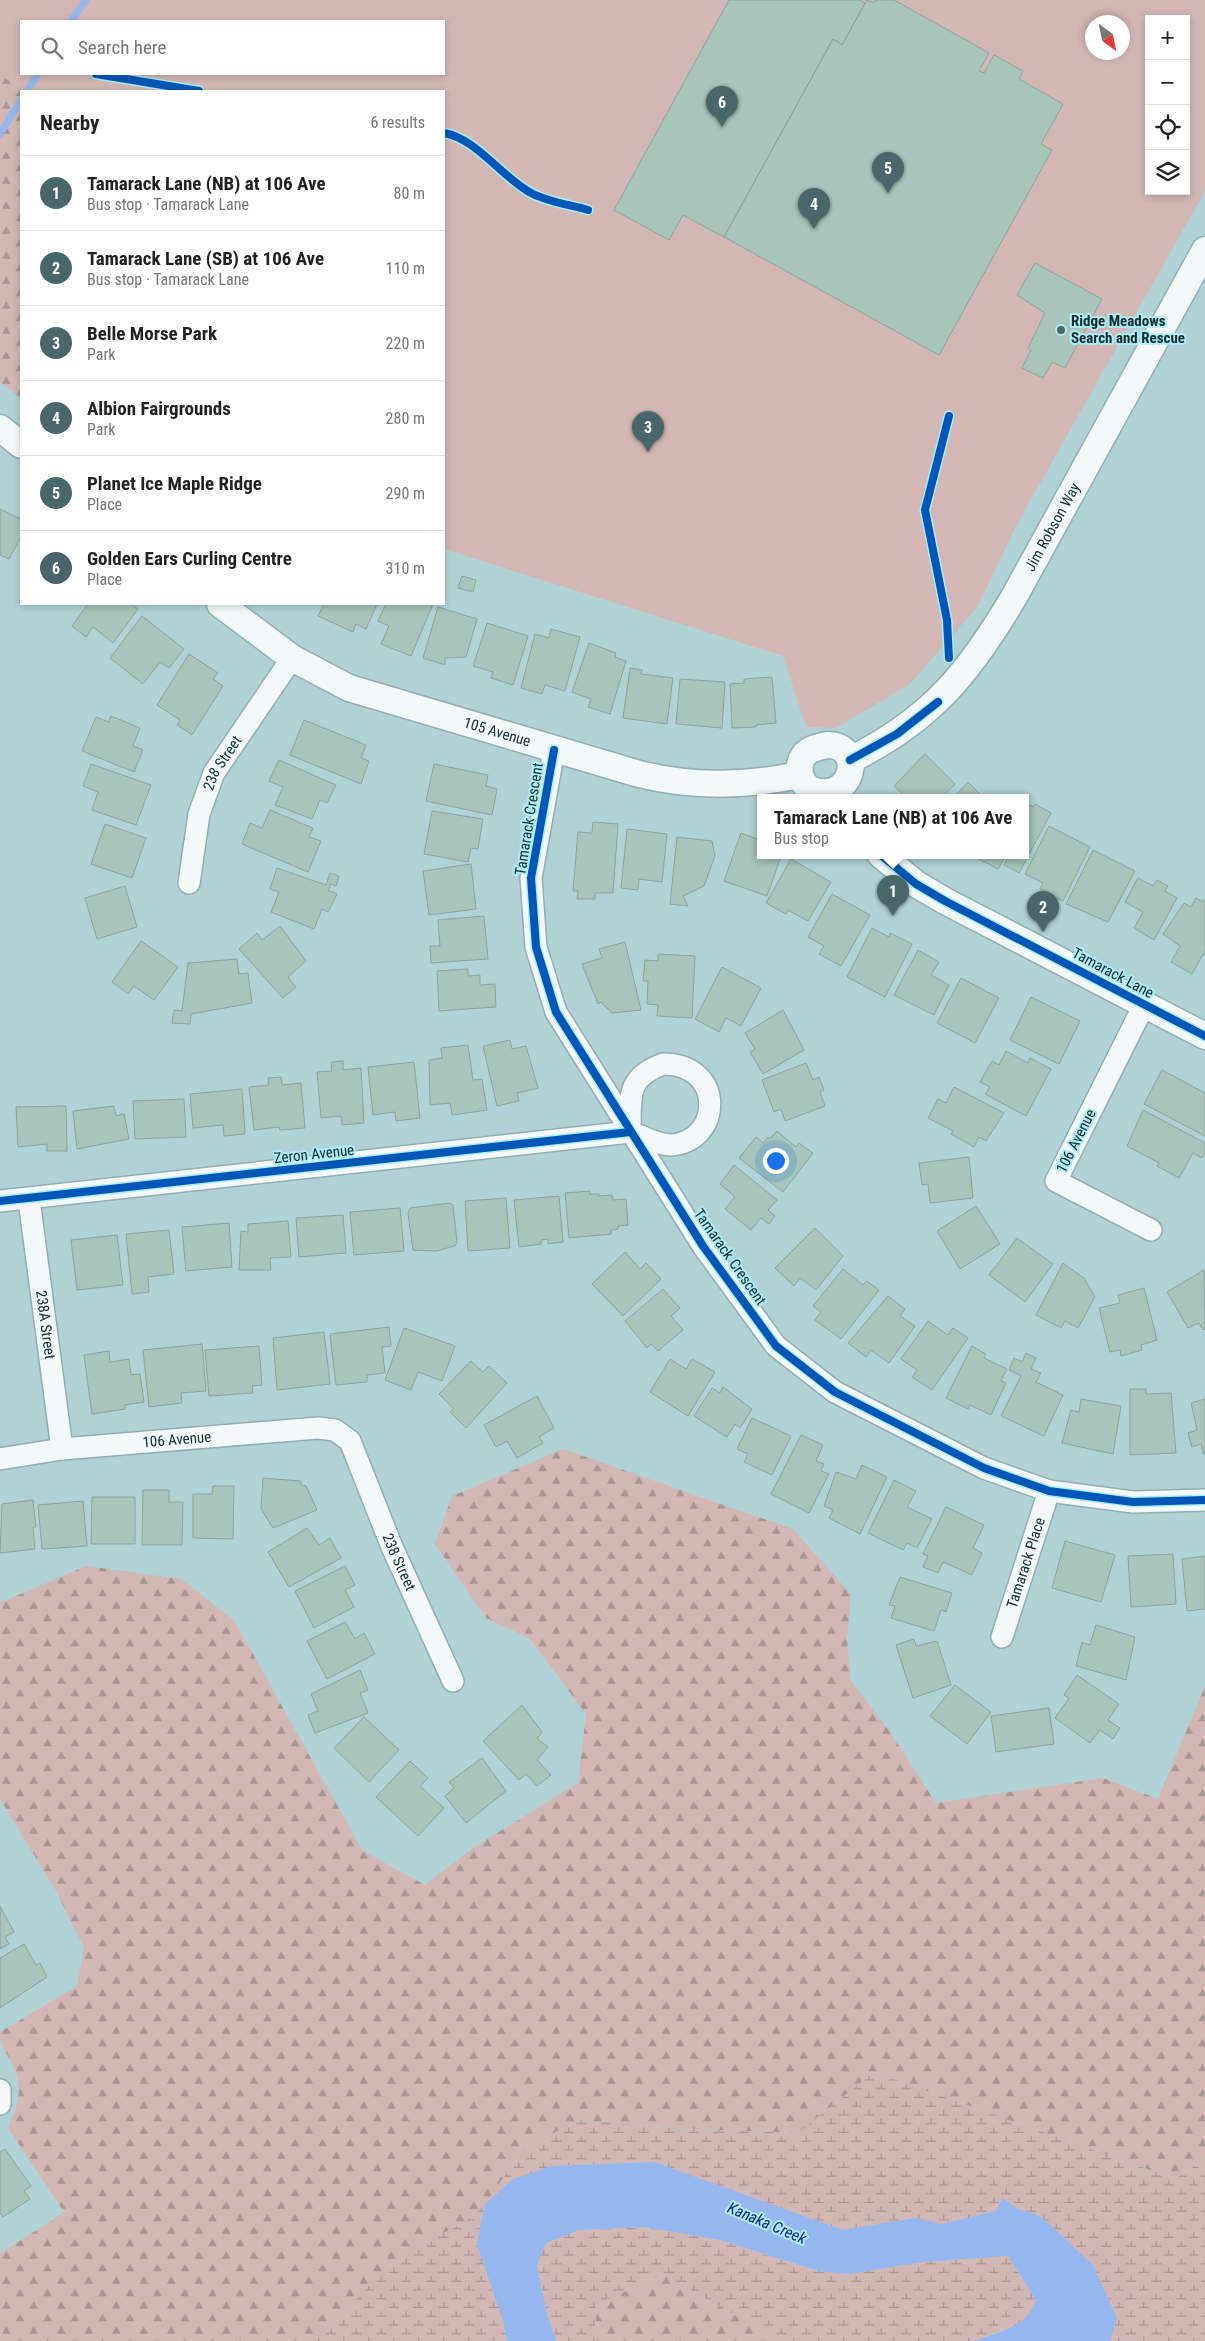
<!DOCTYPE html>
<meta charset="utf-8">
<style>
:root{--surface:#fff;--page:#f2f2f2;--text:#222;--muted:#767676;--line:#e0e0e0;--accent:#49676a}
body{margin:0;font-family:"Roboto Condensed",sans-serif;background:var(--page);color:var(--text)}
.controls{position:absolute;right:15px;top:15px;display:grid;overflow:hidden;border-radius:0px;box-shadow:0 2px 8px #0003}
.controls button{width:45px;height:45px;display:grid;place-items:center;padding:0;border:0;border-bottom:1px solid var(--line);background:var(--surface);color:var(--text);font:25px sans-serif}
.compass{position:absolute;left:1085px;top:15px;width:45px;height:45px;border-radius:50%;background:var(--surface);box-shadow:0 2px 8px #0003;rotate:147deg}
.you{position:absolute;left:775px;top:1160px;width:18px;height:18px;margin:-12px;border:4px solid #fff;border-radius:50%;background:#1a73e8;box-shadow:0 0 0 8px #1a73e833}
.badge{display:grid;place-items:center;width:32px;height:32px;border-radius:50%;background:var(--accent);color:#fff;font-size:16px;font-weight:700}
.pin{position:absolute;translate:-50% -41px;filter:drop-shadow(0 1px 2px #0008)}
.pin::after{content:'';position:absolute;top:26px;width:18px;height:15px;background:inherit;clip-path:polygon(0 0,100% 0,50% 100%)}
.popup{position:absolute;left:757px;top:794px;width:272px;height:65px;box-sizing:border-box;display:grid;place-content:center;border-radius:0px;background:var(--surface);filter:drop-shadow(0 1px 4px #0005);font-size:16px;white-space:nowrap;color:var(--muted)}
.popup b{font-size:19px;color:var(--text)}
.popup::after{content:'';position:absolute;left:50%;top:100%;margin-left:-10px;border:10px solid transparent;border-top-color:var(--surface)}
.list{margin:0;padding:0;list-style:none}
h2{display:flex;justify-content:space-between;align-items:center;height:65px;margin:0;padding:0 20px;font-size:21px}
h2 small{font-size:16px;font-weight:400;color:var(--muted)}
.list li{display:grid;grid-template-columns:32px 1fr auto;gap:15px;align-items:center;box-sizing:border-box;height:75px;padding:0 20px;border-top:1px solid var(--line)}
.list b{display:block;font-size:19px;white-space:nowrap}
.list p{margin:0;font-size:16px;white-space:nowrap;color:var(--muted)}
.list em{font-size:16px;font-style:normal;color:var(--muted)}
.icon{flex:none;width:28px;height:28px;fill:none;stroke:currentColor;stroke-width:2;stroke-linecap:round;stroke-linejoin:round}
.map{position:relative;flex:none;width:1205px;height:2341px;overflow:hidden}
.search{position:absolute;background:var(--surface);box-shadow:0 2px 8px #0003;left:20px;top:20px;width:425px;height:55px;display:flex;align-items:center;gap:12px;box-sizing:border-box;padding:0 18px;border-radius:0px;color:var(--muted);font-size:19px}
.panel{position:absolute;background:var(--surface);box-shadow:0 2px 8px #0003;left:20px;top:90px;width:425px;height:515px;border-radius:0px}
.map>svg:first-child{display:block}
</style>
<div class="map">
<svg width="1205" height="2341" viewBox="0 0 1205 2341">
<defs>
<pattern id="forest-firs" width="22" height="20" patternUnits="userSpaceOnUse" patternTransform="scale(1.25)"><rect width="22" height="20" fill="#d2b7b4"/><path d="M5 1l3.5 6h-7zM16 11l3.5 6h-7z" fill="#a99593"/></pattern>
<pattern id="wetland-marsh" width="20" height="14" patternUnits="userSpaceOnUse" patternTransform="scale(1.25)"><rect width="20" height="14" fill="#d2b7b4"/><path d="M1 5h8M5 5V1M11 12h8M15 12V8" fill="none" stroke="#a99593"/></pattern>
</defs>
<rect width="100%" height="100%" fill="#b0d2d7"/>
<!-- forest -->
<path fill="url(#forest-firs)" d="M0,58L21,74L90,91H21V398L0,382Z
M563,1449L793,1529L851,1594L847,1639L851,1681L890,1732L936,1803L1103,1778L1158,1799L1205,1686V2159L1175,2179L874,2072L798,2133L673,2128L581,2120L525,2147L485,2204L465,2222L398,2256L316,2341H0V2254L64,2212L8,2128C19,2103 24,2087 11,2061C5,2051 0,2044 0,2032L77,1986L84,1948L55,1889L0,1799V1603L86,1566L181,1579L234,1620L362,1850L425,1885L473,1848L578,1783L586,1714L529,1638L486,1618L435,1544L452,1496Z
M663,2274L766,2333L783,2341H595L596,2305Z"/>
<!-- wetland -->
<path fill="url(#wetland-marsh)" d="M874,2072L1175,2179L1205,2159V2341H1110L1117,2318L1093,2265L1046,2221L1035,2214L1018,2209L1002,2199L996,2211L942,2225L915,2218L843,2230L654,2162L552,2166L504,2324L507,2341H316L398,2256L465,2222L485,2204L525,2147L581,2120L673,2128L798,2133Z
M645,2227L720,2240L818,2271L850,2274L922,2262L1008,2256L1036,2300L1032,2312L1018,2325L973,2341H783L766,2333L663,2274L596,2305L595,2341H556L547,2314L537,2266L546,2243L579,2230Z"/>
<!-- green -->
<path fill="#d2b7b4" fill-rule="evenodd" d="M0,0H1205V191L1016,526L978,606L910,684L836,728L806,727L783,656L444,549V91H37L0,77ZM1149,19H1186V191H1149ZM21,21H444V74H21ZM1092,22H1122V52H1092Z"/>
<!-- water -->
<path fill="#95b6ef" d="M654,2162L843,2230L915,2218L942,2224L996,2211L1002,2198L1018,2209L1035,2214L1046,2221L1093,2265L1117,2318L1110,2341H973C998,2332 1027,2328 1036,2300L1008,2256L922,2262L850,2274L819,2271L720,2240L645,2227L579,2230L546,2243L537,2266L547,2314L556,2341H507L504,2324L477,2244L485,2204L513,2179L552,2166Z"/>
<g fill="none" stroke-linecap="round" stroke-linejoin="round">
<!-- stream -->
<path stroke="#95b6ef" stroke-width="7" d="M71,21L86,0
M27,91L38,74
M0,134L21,100"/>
</g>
<!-- building -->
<path fill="#a7c5ba" stroke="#8ca29e" d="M729,0H859L865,3L842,45L833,39L724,237L683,215L669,240L614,210Z
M867,0L874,3L876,0H894L989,53L979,71L984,73L994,55L1023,71L1019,79L1063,104L1041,144L1052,150L939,355L724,237L833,39L842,45Z
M1035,263L1102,299L1065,368L1052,362L1043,378L1022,368L1031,350L1028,348L1045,313L1017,295Z
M0,509L21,519V537L9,559L0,555Z
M462,576L476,580L473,592L458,588Z
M88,604H131L138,609L113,643L93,627L86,637L72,626Z
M324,604H377L366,629L356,624L353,632L318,616Z
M386,604H433L411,656L381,644L389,626L378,621Z
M438,607L477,619L466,657L445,658V665L423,658Z
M142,616L184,649L169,668L160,662L143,684L110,658Z
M487,623L528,636L513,685L491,678L493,672L473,666Z
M551,629L580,637L565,691L545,685L542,694L521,688L535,634L549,638Z
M589,643L616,653L615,657L626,661L610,714L588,707L591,699L572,692Z
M189,654L218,673L213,679L223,686L192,735L177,725L180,720L157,705Z
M630,668L642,670L641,674L673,678L667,724L623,718Z
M772,677L776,723L756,725V727L732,728L730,684L744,683V679Z
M680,679L725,682L722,728L676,724Z
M111,716L140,728L133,746L143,750L134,772L82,751L96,717L109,722Z
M304,720L366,745L361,758L369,761L361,784L290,755Z
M925,754L955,784L942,797H906L894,786Z
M279,760L336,785L327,803L320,800L312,819L275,805L283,787L269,781Z
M91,764L151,785L136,825L92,810L98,792L83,786Z
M434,764L488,775L486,786L497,789L492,815L426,801Z
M968,782L983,797H954Z
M1026,803L1033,807L1035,804L1051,813L1019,873L1004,865L1009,856L1007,855H1026Z
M270,810L313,828L309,837L321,841L308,872L242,844L250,823L262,828Z
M432,811L483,819L478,849L471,848L468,862L424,854Z
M593,822L618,824L613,893H595V899H577L578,891H573L578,832L592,833Z
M105,824L146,838L132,878L91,864Z
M1049,826L1090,847L1063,901L1040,889L1043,883L1025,874Z
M627,829L667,834L662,882L639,879L638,890L621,888Z
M741,833L760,840V855L780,859L767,896L724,881Z
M677,837L712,841L715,856L704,886L683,896L688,906L670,904Z
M1093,850L1135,871L1108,922L1066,904Z
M978,855H1006L998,869L977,858Z
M791,859L831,882L808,921L788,910L786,914L766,903Z
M471,864L476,909L429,915L423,871Z
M277,868L326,885L330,873L339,876L336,886L331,884L328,890L337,894L328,912L322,909L314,929L271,912L279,892L270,889Z
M1138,878L1153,886L1157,880L1168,886L1165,891L1177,898L1154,940L1134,928L1143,912L1125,902Z
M125,886L137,927L97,939L85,898Z
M832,894L870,915L841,966L819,954L824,946L808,937Z
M1196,898L1203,902L1205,899V951L1192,974L1171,962L1180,946L1163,934L1184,903L1191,907Z
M484,916L488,959L431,963L430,946H440L438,920Z
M280,926L306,961L288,977L296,987L283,998L239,949L257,933L262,940Z
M872,928L889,937L890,933L912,944L885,997L847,977Z
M141,941L178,967L154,1000L134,986L128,994L112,982Z
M625,942L641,1010L612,1013L601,1002L598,1004L582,964L602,958L599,949Z
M918,950L939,962L931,975L949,985L934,1015L894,995Z
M658,954L695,956L692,1018L657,1016L658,1005L647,1004L648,981H643L645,960L658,961Z
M237,959L239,974L248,973L252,1003L191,1014L190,1024L172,1023L174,1010L182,1011L188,963Z
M722,967L761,988L741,1026L726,1018L719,1032L695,1019Z
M468,969V976L480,975V985L495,984L496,1007L439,1011L437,971Z
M961,978L999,998L975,1043L937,1023Z
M1031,997L1080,1021L1059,1064L1010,1040Z
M783,1010L804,1050L763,1074L750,1052L755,1049L745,1033Z
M510,1040L512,1049L526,1046L538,1088L517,1093L519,1101L497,1106L483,1046Z
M468,1045L473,1080L482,1079L487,1110L452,1115L450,1103L430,1105L429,1060L442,1058L441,1048Z
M1006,1051L1028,1063L1030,1058L1051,1069L1026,1116L985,1094L990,1087L980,1082L992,1061L999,1065Z
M343,1061V1070L361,1068L364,1123L342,1125L341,1116L321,1118L317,1072L332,1071L331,1062Z
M414,1062L420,1118L396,1121L395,1112L373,1115L368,1067Z
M806,1063L813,1080L819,1077L824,1090L820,1092L825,1106L785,1121L781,1109L774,1112L762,1080Z
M1162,1070L1205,1093V1136L1144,1104Z
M281,1077L282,1085L301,1083L305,1128L280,1130L279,1127L254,1130L249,1087L269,1085L268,1078Z
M954,1087L1004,1113L986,1141L979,1137L974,1147L951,1134L953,1131L928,1118L938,1099L946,1103Z
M242,1089L245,1134L224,1136L223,1125L193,1128L190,1094Z
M184,1099L186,1137L135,1139L133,1101Z
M66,1106L67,1151H47V1144L18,1147L16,1107Z
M114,1106L116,1116L124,1114L129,1139L77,1149L73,1111Z
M1143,1110L1205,1143V1153L1202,1158L1193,1153L1179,1178L1157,1166L1159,1163L1127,1146Z
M777,1131L796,1147L799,1143L813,1153L783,1192L739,1158L756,1137L763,1143L768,1137L770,1139Z
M969,1157L973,1198L930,1203L928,1184L922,1185L919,1163Z
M734,1165L777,1200L768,1210L775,1216L769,1224L761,1218L751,1230L725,1209L735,1197L720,1184Z
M590,1191V1194H599V1196L612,1195L613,1200L626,1199L628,1225L618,1226V1229L611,1230V1234L569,1238L565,1193Z
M559,1196L563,1242L548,1244V1239L541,1240V1244L519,1247L514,1200Z
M506,1198L510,1248L468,1251L465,1201Z
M450,1203L453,1205L457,1242L455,1246L436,1251L413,1250L408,1213L410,1208Z
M976,1206L1000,1244L960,1269L937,1231Z
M400,1208L404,1251L354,1255L350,1212Z
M343,1215L346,1253L299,1257L296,1218Z
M288,1221L291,1257L270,1258L271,1270H239L241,1231L248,1232V1224Z
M229,1223L232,1267L186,1271L182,1227Z
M815,1228L843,1256L816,1290L800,1278L794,1286L775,1268Z
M169,1230L174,1274L148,1277L149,1292L132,1294L126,1234Z
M117,1235L123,1285L77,1290L71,1240Z
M1017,1238L1053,1264L1025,1302L989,1275Z
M625,1252L640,1269L646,1263L661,1279L623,1316L592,1284Z
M1063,1263L1084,1278L1095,1297L1078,1328L1065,1321L1061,1328L1036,1315Z
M843,1269L863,1285L867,1281L879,1290L841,1339L815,1320L821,1312L813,1306Z
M1204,1270L1205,1329L1203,1330L1199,1323L1188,1328L1167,1292Z
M1144,1288L1157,1340L1141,1345L1142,1350L1121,1356L1120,1350L1110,1352L1099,1308L1120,1303L1118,1295Z
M663,1289L680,1308L671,1316L683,1330L658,1351L651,1344L647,1348L625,1321Z
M888,1296L905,1309L900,1316L915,1326L889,1363L871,1350L866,1357L848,1343Z
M928,1321L948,1335L953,1328L968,1338L932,1390L912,1377L917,1370L901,1359Z
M389,1327L391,1346L382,1347L385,1373L367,1375V1382L336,1385L330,1334Z
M404,1328L455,1346L442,1381L418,1372L411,1390L385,1380Z
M324,1332L330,1384L277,1390L273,1338Z
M202,1344L206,1391L181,1393L182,1403L149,1407L143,1350Z
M259,1346L262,1385L252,1386L253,1393L209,1396L205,1350Z
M972,1346L986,1354L984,1358L1007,1369L1001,1381L1006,1383L991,1415L970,1405L968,1409L946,1398Z
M109,1351L110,1362L129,1359L131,1375L140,1374L144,1402L125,1405V1409L92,1414L84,1355Z
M1026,1353L1036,1358L1031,1369L1041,1373L1036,1382L1063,1395L1044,1436L1001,1416L1021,1376L1009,1370L1014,1358L1022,1362Z
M670,1359L686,1369L692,1359L715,1372L688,1416L650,1392Z
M471,1361L483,1372L489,1366L507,1383L466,1428L450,1412L454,1409L439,1394Z
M723,1387L752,1409L740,1428L735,1424L727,1437L694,1416L712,1388L720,1393Z
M1130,1389H1146V1394L1171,1393L1176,1453L1130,1455Z
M537,1396L554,1428L539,1437L543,1443L517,1458L507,1441L496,1447L484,1425Z
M1081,1399L1121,1406L1113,1454L1062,1443L1071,1410L1079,1412Z
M1205,1399V1454H1203L1201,1444L1192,1447L1188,1433L1197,1430L1191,1403Z
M752,1418L791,1436L772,1475L744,1462L748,1454L737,1449Z
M801,1435L823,1445L816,1461L824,1464L821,1471L829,1474L809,1513L771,1494Z
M862,1465L887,1477L860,1534L829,1518L833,1510L824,1506L836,1472L856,1479Z
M263,1478L301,1481V1485L306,1486L317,1510L273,1528L261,1509Z
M894,1480L916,1491L907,1507L932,1519L917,1548L907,1543L903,1550L868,1533Z
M213,1486H234L233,1539L193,1538V1494H212Z
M143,1490H169V1502H183L182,1545H142Z
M92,1497H135V1544H91Z
M33,1500L36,1527H33L35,1549L0,1553L2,1504Z
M83,1501L87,1546L42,1549L38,1505Z
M946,1507L984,1525L973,1548L982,1553L972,1575L943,1562L938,1573L923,1567L928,1556L923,1554Z
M307,1528L319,1545L330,1538L341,1558L289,1587L268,1552Z
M1065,1541L1115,1555L1101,1602L1052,1588Z
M1173,1554L1176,1604L1131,1607L1128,1556Z
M1205,1556V1609L1187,1611L1182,1559Z
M345,1566L355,1585L345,1590L354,1607L314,1628L295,1591Z
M900,1577L952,1593L946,1612L941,1610L934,1631L891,1618L895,1606L889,1605Z
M345,1622L355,1639L364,1633L375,1654L327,1679L307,1641Z
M1096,1625L1135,1637L1126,1680L1076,1666L1082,1642L1090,1645Z
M914,1639L916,1646L937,1641L951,1685L913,1698L896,1645Z
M360,1670L368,1690L360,1693L368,1713L315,1733L308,1715L318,1711L311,1694Z
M1077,1675L1119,1704L1108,1720L1120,1728L1113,1739L1100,1730L1090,1743L1055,1718L1069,1698L1064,1695Z
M955,1685L991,1712L967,1744L930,1716Z
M522,1705L542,1732L537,1739L548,1747L537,1760L551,1775L537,1786L526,1774L519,1780L483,1741Z
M1049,1708L1054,1744L996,1752L991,1716Z
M364,1717L399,1750L369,1782L334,1748Z
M482,1758L506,1791L466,1823L445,1796L454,1788L449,1782Z
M410,1761L428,1778L420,1786L444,1808L418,1836L376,1797Z
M0,1906L14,1932L5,1937L9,1944L0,1949Z
M24,1944L36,1965L40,1963L47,1977L0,2008V1958Z
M5,2149L31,2186L24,2191L30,2199L3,2217L0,2213V2152Z"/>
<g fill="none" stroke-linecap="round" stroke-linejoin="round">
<!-- minor casing -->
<g stroke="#92aeb2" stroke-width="24">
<g id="minor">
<path d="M554,750L531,878L536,947L556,1012L703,1246L776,1346L835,1392L984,1468L1049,1491L1133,1502L1205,1500"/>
<path id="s1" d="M189,883L199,814L214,773L292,658"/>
<path d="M1144,1005L1056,1181L1151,1230"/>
<path d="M663,1064C726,1064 722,1142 671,1145C657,1145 643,1136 630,1132C631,1098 625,1078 663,1064Z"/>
<path id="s2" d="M29,1200L62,1449"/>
<path d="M0,1201L630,1132"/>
<path id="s3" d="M0,1459L62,1449L318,1428L335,1430L350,1441L392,1547L453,1681"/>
<path id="s4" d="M1002,1637L1049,1491"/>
<path d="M0,2090V2104"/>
</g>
</g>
<!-- tertiary casing -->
<g stroke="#92aeb2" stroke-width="29">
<g id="tertiary">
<path d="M0,428L21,445"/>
<path id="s5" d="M220,604L292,658L349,688L639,774C691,787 747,786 799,775"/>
<path d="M827,745C864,745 854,796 821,792C802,791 793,769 805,754C811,748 819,747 827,745Z"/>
<path id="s6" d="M850,760C931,720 969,673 1014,597L1205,250"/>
<path d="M881,855L916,884L945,901L1205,1036"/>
</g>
</g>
<!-- minor -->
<use href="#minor" stroke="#f3f8f9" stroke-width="21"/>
<!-- tertiary -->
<use href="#tertiary" stroke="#f3f8f9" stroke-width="26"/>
<!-- cycleway casing -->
<g stroke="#acecf5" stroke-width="11">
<path id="cycleway" d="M96,74L199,91
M444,133C476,138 503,179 533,194C549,202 571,205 588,210
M949,658L947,620L925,510L949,416
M554,750L531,878L536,947L556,1012L703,1246L776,1346L835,1392L984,1468L1049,1491L1133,1502L1205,1500
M850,760L897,734L938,702
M881,855L916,884L945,901L1205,1036
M0,1201L630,1132"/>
</g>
<!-- cycleway -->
<use href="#cycleway" stroke="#0057b8" stroke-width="8"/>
</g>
<!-- markers -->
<circle fill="#49676a" stroke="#acecf5" stroke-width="2" cx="1061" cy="330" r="5"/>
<g text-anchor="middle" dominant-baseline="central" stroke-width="4" stroke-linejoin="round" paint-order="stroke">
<!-- poi labels -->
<g font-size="15" font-weight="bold" fill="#122d30" stroke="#acecf5" text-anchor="start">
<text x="1071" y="321">Ridge Meadows<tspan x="1071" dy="17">Search and Rescue</tspan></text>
</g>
<!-- street labels -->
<g font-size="15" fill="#122d30" stroke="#acecf5">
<text stroke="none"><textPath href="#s6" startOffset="315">Jim Robson Way</textPath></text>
<text stroke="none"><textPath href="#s5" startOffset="309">105 Avenue</textPath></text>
<text stroke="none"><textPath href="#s1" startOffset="126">238 Street</textPath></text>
<text transform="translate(529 819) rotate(-81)">Tamarack Crescent</text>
<text transform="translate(1113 973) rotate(28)">Tamarack Lane</text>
<text transform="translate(1076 1141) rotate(-63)">106 Avenue</text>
<text transform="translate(314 1154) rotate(-6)">Zeron Avenue</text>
<text transform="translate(730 1257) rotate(55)">Tamarack Crescent</text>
<text stroke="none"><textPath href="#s2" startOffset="126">238A Street</textPath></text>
<text stroke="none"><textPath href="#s3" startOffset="178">106 Avenue</textPath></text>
<text stroke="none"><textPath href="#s3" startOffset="486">238 Street</textPath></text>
<text stroke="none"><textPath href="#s4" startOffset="78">Tamarack Place</textPath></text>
</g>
<!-- water labels -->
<g font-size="16" font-style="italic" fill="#10247d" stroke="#acecf5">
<text transform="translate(767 2223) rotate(23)">Kanaka Creek</text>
</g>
</g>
</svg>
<div class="controls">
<button>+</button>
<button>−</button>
<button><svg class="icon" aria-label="locate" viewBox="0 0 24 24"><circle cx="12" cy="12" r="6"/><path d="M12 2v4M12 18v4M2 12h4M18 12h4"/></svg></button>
<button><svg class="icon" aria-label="layers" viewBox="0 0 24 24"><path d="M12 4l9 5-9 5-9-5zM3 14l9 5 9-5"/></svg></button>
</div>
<svg class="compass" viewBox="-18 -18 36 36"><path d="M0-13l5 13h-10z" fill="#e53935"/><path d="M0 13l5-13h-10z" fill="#767676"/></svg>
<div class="you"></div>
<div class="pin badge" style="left:893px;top:916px">1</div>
<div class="popup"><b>Tamarack Lane (NB) at 106 Ave</b>Bus stop</div>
<div class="pin badge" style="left:1043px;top:932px">2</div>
<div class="pin badge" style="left:648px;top:452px">3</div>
<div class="pin badge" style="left:814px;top:229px">4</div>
<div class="pin badge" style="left:888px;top:193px">5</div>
<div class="pin badge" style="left:722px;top:127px">6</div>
<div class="search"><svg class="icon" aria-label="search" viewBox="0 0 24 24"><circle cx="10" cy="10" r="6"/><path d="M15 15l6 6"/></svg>Search here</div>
<section class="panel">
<h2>Nearby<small>6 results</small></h2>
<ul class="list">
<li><span class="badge">1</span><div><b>Tamarack Lane (NB) at 106 Ave</b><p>Bus stop · Tamarack Lane</p></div><em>80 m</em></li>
<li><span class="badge">2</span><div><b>Tamarack Lane (SB) at 106 Ave</b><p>Bus stop · Tamarack Lane</p></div><em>110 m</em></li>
<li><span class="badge">3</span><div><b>Belle Morse Park</b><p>Park</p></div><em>220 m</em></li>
<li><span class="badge">4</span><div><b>Albion Fairgrounds</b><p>Park</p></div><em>280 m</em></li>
<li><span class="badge">5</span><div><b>Planet Ice Maple Ridge</b><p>Place</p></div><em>290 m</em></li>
<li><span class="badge">6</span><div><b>Golden Ears Curling Centre</b><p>Place</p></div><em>310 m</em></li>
</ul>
</section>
</div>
